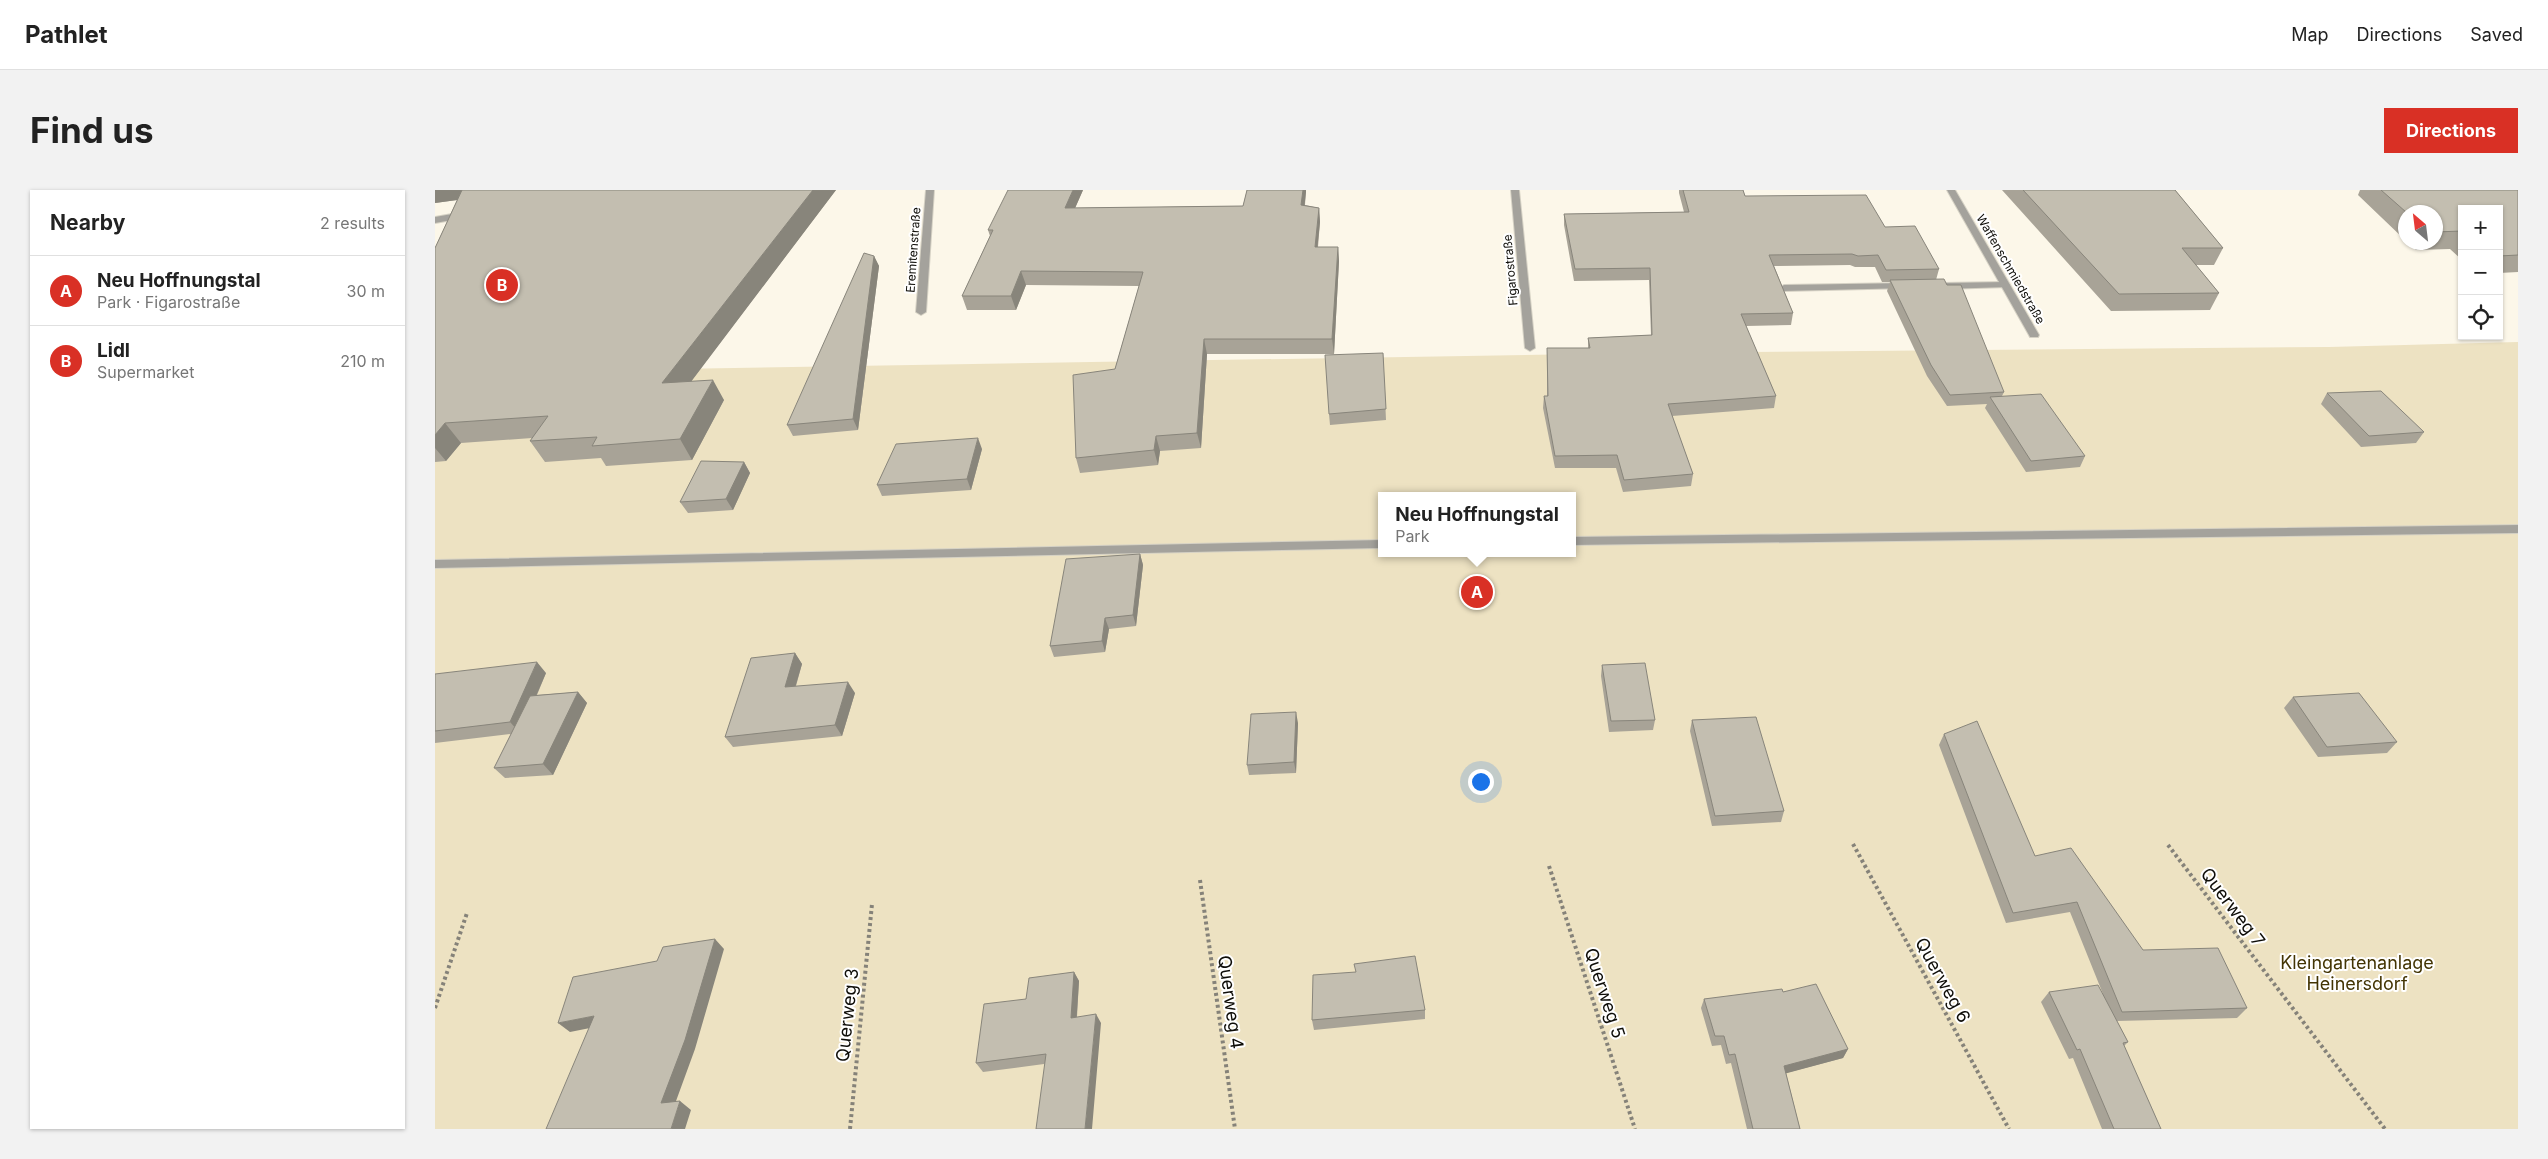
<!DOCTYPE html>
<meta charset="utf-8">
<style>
:root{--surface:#fff;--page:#f2f2f2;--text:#222;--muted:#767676;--line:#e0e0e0;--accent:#d93025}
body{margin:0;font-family:Inter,sans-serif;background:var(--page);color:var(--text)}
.controls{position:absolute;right:15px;top:15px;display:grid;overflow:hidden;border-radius:0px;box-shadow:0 1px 4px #0004}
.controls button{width:45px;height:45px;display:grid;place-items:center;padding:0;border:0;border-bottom:1px solid var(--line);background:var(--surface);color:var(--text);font:25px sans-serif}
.compass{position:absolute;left:1963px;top:15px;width:45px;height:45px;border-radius:50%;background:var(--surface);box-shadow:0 1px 4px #0004;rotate:332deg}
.you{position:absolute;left:1045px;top:591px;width:18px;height:18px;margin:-12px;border:4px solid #fff;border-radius:50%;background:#1a73e8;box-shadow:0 0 0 8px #1a73e833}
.badge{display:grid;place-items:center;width:32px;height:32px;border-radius:50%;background:var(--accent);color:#fff;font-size:16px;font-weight:700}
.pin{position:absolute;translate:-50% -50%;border:2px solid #fff;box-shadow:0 1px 5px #0006}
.popup{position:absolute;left:943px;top:302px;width:198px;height:65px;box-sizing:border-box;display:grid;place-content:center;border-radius:0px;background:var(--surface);filter:drop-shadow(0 1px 4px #0005);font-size:16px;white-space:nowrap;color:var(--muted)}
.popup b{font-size:19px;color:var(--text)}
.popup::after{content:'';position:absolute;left:50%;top:100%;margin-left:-10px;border:10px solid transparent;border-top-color:var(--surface)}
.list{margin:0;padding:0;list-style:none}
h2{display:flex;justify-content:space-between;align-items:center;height:65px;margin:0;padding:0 20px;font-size:21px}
h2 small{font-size:16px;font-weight:400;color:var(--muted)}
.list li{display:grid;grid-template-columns:32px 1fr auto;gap:15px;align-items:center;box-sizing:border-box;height:70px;padding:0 20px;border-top:1px solid var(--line)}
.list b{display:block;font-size:19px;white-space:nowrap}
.list p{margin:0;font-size:16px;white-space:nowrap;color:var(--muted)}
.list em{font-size:16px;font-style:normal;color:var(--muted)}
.icon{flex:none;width:28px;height:28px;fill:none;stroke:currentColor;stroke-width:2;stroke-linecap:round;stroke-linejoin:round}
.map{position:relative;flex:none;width:2083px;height:939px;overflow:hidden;border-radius:0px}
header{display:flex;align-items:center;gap:30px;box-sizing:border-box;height:70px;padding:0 25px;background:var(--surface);border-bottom:1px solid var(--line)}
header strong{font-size:24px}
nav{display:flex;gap:28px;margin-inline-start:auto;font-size:18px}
.intro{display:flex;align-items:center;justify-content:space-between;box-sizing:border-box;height:120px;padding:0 30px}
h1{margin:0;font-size:35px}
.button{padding:12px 22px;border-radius:0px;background:var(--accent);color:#fff;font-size:18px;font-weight:700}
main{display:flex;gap:30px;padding:0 30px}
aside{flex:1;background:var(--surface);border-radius:0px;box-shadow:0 1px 4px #0004}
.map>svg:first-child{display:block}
</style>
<header>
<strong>Pathlet</strong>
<nav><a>Map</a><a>Directions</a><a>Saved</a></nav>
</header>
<div class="intro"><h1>Find us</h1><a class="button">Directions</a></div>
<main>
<aside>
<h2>Nearby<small>2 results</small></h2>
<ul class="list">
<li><span class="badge">A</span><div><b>Neu Hoffnungstal</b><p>Park · Figarostraße</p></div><em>30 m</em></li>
<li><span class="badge">B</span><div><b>Lidl</b><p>Supermarket</p></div><em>210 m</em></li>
</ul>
</aside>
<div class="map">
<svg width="2083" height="939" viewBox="0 0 2083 939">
<rect width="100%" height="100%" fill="#fcf7e9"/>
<!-- green -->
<path fill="#ede2c2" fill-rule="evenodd" d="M2083,152V939H0V183L1204,163L1894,157ZM947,306H1137V363H947Z"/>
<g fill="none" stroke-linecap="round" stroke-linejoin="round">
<!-- service casing -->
<g stroke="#d6d2c5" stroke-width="2">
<path id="service" d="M17,24L29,29L23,37H17L15,35L19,30H17L0,33V27Z
M1570,92L1575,95L1573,97L1508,99L1503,96L1508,93Z
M1472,93L1475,94V98L1349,101L1344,98L1349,95Z
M2083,335V343L1137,355V347Z
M947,350V358L0,378V370Z"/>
</g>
<!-- minor casing -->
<g stroke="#d6d2c5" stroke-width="2">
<path id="minor" d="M491,0H499L491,122L486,125L481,122Z
M1076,0H1084L1100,158L1095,161L1090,158Z
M1512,0H1520L1604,145L1603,147H1595L1594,145Z"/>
</g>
<!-- path -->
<path stroke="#858279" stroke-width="4" stroke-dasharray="3 3" stroke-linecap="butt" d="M1418,654L1574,939
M1733,655L1950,939
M1114,676L1200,939
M765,690L800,939
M0,818L32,723
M415,939L437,714"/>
<!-- service -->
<use href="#service" fill="#a4a29c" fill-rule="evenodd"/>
<!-- minor -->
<use href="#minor" fill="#a4a29c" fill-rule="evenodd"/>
</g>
<!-- wall -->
<path fill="#a8a397" d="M0,0H401L256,191L289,210L257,270L171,276L166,268L110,272L95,251L97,248L26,253L11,271L0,272V58L22,10L0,13Z
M648,0L640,18L808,16L812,0H871L870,15L884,18L885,32L883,57H903L904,71L899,164H772L766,258L725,261L723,275L645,283L641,268L680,179L704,96L591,95L581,120H532L527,106L555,46L553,40Z
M1244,0H1308L1310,6L1450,37L1504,79L1501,90L1569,202L1567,206L1650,266L1645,277L1591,282L1550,218L1552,214L1512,216L1492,186L1452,101L1455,92H1447L1440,77H1420L1415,75L1339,76L1358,123L1356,135L1311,136L1341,206L1339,218L1237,226L1258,284L1256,296L1188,302L1181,278H1120L1108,218L1109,206H1112V158H1153V148L1216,145L1214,90L1139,91L1129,35V24L1249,22L1244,3Z
M1567,0H1740L1788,58L1779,75H1761L1784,103L1775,120L1676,121Z
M1925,0H2083V82L2064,83V19H2027V70L2015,59L1981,60L1973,52H2000V22H1970V50L1923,5Z
M439,66L444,76L423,240L358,246L352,235Z
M948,163L951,230L895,235L894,224Z
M1892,203L1989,242L1981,253L1926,257L1886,214Z
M547,259L536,300L447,306L442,295Z
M309,272L315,283L298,320L253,323L245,312Z
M705,364L708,375L701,436L674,439L670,462L619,467L615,456Z
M360,463L367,474L361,496L420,503L407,546L298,557L290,547Z
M1167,475L1220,530L1218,540L1174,542L1166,486Z
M111,483L102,505L143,502L152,513L118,585L70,588L59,578L76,544L0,553V484Z
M1858,507L1962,552L1952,563L1883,567L1849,518Z
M1257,530L1349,621L1346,632L1277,636L1255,541Z
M863,533L861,583L814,585L812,575Z
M1509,544L1600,666L1708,760L1812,818L1802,828L1682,831L1693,852L1689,856L1726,939H1667L1638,868L1634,869L1606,812L1614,802L1668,804L1635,722L1571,733L1504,555Z
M639,782L644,791L642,827L666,833L609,874L548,882L541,873L591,809Z
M920,782L990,820V829L879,840L877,830Z
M1348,802L1413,859L1408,868L1351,883L1365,939H1312L1296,873L1291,874L1286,855L1277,856L1266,818L1269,809Z"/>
<!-- shaded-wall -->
<path fill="#88857b" d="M0,0H39L44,7L0,13Z
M378,0H401L240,213L227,193Z
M638,0H648L634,32L630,18Z
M868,0H871V2L868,29L866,15Z
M884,18L885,32L881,71L880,57Z
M903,57L904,71L899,164L897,149Z
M439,66L444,76L423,240L418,229Z
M586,81L591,95L581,120L576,106Z
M769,149L772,164L766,258L762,243Z
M278,190L289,210L257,270L245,249Z
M10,233L26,253L11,271L0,258V245Z
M721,246L725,261L723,275L719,260Z
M543,248L547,259L536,300L532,289Z
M309,272L315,283L298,320L291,309Z
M705,364L708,375L701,436L698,425Z
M670,428L674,439L670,462L667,451Z
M360,463L367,474L357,508L350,497Z
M102,472L111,483L85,543L75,532Z
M413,492L420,503L407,546L400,535Z
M143,502L152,513L118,585L108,574Z
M861,522L863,533L861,583L859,572Z
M280,749L289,759L260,859L237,922L226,913Z
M639,782L644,791L641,837L636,828Z
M661,824L666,833L657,939H650Z
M159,826L170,835L135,842L123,833Z
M1413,859L1408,868L1345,885L1349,876Z
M245,911L256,920L250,939H236Z"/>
<!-- building -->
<path fill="#c3beb0" stroke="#88857b" d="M27,0H378L227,193L278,190L245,249L157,256L162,247L95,251L113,226L10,233L0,245V58Z
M573,0H638L630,18L808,16L812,0H868L866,15L884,18L880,57H903L897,149H769L762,243L721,246L719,260L641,268L638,185L680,179L708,82L586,81L576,106H527L558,40H553Z
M1248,0H1308L1310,6L1431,5L1450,37L1480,36L1504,79L1451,80L1443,65L1423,66L1417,64L1334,65L1358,123L1306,124L1341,206L1233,214L1258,284L1189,290L1182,265L1120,266L1109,206H1113L1112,158H1155L1153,148L1217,145L1215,78L1140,79L1129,24L1254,22Z
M1588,0H1740L1788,58H1747L1784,103L1684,104Z
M1946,0H2083V65L2064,66V19H2027V41L2000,42V22H1971Z
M429,63L439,66L418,229L352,235Z
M1509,89L1512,95H1526L1569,202L1515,205L1496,175L1455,90Z
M948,163L951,219L894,224L890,165Z
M1946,201L1989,242L1934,246L1892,203Z
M1606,204L1650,266L1596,271L1555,207Z
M543,248L532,289L442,295L461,254Z
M266,271L309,272L291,309L245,312Z
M705,364L698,425L670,428L667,451L615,456L631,369Z
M360,463L350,497L413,492L400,535L290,547L316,468Z
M102,472L75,532L0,541V484Z
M1210,473L1220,530L1176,531L1167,475Z
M143,502L108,574L59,578L95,506Z
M1924,503L1962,552L1892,557L1858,507Z
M861,522L859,572L812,575L816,524Z
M1321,527L1349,621L1280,626L1257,530Z
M1542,531L1600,666L1636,658L1708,760L1783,758L1812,818L1687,822L1642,712L1578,723L1509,544Z
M280,749L250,850L226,913L245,911L236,939H111L159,826L123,833L138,787L222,771L228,757Z
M980,766L990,820L877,830L878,785L921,782L919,774Z
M639,782L636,828L661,824L650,939H601L611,864L541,873L549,814L591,809L594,788Z
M1381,794L1413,859L1349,876L1365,939H1318L1300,864L1294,865L1289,846H1280L1269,809L1347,799L1348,802Z
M1663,795L1693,852L1688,853L1726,939H1679L1645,859L1642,860L1614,802Z"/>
<g text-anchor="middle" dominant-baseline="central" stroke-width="4" stroke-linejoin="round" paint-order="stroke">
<!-- far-street labels -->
<g font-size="12" fill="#0e0d08" stroke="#fff">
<text transform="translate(478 60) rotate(-86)">Eremitenstraße</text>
<text transform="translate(1576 79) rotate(60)">Waffenschmiedstraße</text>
<text transform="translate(1075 80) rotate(-95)">Figarostraße</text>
</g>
<!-- near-street labels -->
<g font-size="18" fill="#0e0d08" stroke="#fff">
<text transform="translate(1798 717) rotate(53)">Querweg 7</text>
<text transform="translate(1508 790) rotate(61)">Querweg 6</text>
<text transform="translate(1170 803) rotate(72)">Querweg 5</text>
<text transform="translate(796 812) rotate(82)">Querweg 4</text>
<text transform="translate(412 825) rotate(-84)">Querweg 3</text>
</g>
<!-- near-park labels -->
<g font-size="18" fill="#433403" stroke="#fff">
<text x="1922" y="772">Kleingartenanlage<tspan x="1922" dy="21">Heinersdorf</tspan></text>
</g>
</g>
</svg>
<div class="controls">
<button>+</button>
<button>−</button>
<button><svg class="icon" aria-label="locate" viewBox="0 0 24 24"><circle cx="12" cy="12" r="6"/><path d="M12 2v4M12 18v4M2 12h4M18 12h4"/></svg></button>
</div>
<svg class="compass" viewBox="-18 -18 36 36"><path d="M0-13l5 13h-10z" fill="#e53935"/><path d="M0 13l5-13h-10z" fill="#767676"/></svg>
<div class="you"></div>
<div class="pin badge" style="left:1042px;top:402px">A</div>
<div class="popup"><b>Neu Hoffnungstal</b>Park</div>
<div class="pin badge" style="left:67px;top:95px">B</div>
</div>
</main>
